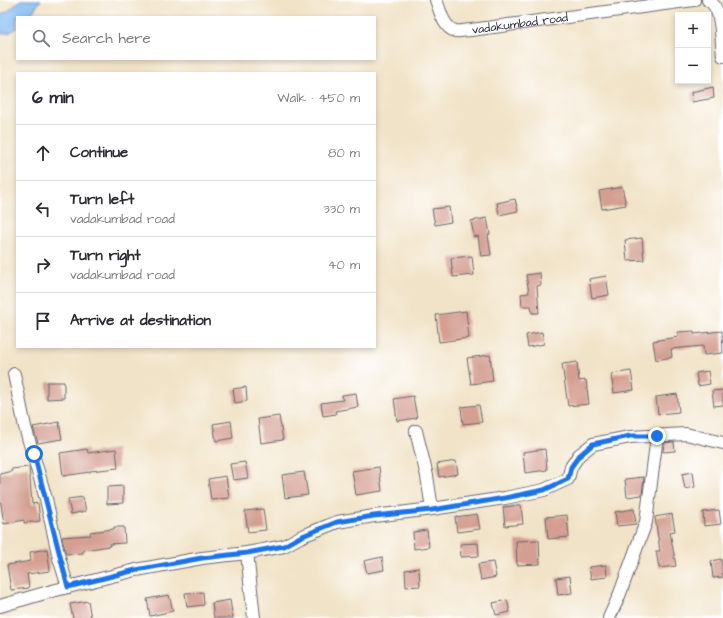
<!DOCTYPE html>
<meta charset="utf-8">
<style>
:root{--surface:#fff;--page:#f2f2f3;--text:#2b2b33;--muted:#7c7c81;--line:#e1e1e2}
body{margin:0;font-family:"Architects Daughter",sans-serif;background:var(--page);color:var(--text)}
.controls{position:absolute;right:12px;top:12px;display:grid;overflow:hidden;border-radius:0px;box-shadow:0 2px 6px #0003}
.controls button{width:36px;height:36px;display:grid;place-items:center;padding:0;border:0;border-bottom:1px solid var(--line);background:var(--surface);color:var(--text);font:20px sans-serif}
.stop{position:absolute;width:12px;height:12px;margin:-9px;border:3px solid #1a73e8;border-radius:50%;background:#fff}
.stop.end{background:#1a73e8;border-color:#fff;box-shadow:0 1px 4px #0008}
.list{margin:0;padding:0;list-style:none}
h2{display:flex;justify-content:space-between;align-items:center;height:52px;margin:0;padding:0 16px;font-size:17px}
h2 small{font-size:13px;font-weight:400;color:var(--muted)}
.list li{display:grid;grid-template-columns:26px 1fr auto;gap:12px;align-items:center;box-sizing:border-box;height:56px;padding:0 16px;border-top:1px solid var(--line)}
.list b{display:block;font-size:15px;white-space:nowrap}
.list p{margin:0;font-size:13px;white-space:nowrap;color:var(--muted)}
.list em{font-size:13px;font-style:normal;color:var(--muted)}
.icon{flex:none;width:22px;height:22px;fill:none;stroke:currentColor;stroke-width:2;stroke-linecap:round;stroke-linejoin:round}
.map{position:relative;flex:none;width:723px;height:618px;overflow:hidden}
.search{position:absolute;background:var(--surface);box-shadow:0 2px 6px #0003;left:16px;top:16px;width:360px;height:44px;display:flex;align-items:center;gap:10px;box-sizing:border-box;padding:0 14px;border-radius:0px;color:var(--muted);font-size:15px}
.panel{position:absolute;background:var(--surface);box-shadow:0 2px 6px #0003;left:16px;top:72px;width:360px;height:276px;border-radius:0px}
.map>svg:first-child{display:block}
</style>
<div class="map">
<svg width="723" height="618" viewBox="0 0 723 618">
<rect width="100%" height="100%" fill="#fff"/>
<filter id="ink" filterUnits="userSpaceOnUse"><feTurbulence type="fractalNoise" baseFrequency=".025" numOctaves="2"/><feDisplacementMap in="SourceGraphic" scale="8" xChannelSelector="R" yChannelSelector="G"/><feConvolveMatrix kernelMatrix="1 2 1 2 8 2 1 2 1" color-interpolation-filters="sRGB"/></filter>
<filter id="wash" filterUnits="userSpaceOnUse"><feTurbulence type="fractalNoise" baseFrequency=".012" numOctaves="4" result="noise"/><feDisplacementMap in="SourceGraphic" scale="16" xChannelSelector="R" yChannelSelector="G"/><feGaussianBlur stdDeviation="0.9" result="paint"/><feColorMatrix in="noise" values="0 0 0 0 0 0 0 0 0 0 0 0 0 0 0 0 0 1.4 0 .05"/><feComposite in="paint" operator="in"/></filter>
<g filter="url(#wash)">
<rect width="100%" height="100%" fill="#f1e3c7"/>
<!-- water -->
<path fill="#81baf2" stroke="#526e96" d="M21,0H41L29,17H17V28L9,33L0,34V15L8,11Z"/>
<g id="blocks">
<!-- building -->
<path fill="#d49f92" d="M713,87L714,98L692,102L691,92Z
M622,187L626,205L602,209L599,191Z
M515,199L518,211L499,215L497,203Z
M449,207L451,222L435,225L432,209Z
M487,218L490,234L488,235L491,255L481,256L478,236L474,237L471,221Z
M642,238L644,260L627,261L625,240Z
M472,256L474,275L453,277L451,258Z
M540,273L541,285L537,286L539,313H532L531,306H522L521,294L529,293L526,275Z
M606,276L609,295L592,298L589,279Z
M466,311L469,338L439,342L436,315Z
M694,331V334L722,331L723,353L704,355L703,346L671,349L672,357L656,360L653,341L678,337V332Z
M542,332L544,344L528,347L526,335Z
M490,355L493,381L471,384L467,358Z
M577,362L579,381L586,380L589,404L568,406L562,364Z
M631,371L634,390L614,393L611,374Z
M708,371L710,384L698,386L696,373Z
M47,382H64V398L47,399Z
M246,387L247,401L235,403L233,389Z
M723,390V405L714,406L712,391Z
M356,393L358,407L335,411L336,414L323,416L321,403L343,400L342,395Z
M677,394L679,412L658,414L656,397Z
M413,396L417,418L397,421L394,399Z
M479,405L482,422L463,424L461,407Z
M279,416L283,440L261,443L258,419Z
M231,421L233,438L216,441L213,424Z
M59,422L62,439L38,443L33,427Z
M674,442L675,451L663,452L664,443Z
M87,449L88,453L116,449L118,468L90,471V472L63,476L60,453Z
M545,449L547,470L525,473L523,452Z
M456,461L458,474L439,477L437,464Z
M245,462L248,478L233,480L230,464Z
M29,467L32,504L38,503L40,521L24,523V520L4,524L0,498V474L12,471L11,469Z
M379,467L382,491L356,495L352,471Z
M304,472L308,495L285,498L282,475Z
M693,472L695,487L685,489L682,474Z
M226,476L229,498L211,500L208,479Z
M644,477L642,495L627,497L625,479Z
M123,486V503L107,504V487Z
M83,497L86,511L71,514L68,499Z
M521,505L523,524L505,526L503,507Z
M263,509L266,530L248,532L245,511Z
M634,509L636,524L617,526L615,512Z
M719,510L721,524L704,526L703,512Z
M477,514L480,529L457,532L455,517Z
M672,514L675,531L670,532L676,566L659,568L656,551H660L655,517Z
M567,515L569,537L548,539L546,517Z
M114,527H124L125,543L109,544L110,546L83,550V553L66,554L62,537L91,535L90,532L114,529Z
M427,530L429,547L414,549L413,532Z
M539,540L540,564L517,565L516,541Z
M478,543L479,556L461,557L460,544Z
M47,549L50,571L27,574L29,588L11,590L7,565L31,561L30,552Z
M382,557L384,570L367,573L364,561Z
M721,559L723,577L713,578L711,561Z
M493,562L496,577L481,580L478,564Z
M606,565L607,577L591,579L589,567Z
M419,568L420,586L406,587L405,570Z
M570,576L572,593L558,595L556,578Z
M203,592L204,605L187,607L185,593Z
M169,595L173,611L150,616L147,599Z
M230,600L233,618H214L212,603Z
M507,600L510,612L496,615L493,603Z
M88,601L91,618H73L70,604Z"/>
</g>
</g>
<g filter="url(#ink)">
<use href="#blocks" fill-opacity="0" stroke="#6a666c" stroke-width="1"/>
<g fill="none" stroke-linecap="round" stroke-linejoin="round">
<!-- minor casing -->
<g stroke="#6a666c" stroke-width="14">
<g id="minor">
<path id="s1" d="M436,0C440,10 443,27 455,31C459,32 466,30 471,30L694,0"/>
<path d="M708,0C723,7 721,41 723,56"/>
<path d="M14,374L25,427L46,499L59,558L68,587"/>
<path d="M416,431L427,476L432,509"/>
<path d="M247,553L254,618"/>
<path d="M0,606L52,591L136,570L202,558L247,553L284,546L300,537L337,522L374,516L432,509L505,498L544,490L568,479L571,467L579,455L593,444L630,437L686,434L723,443"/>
<path d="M609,618L619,596L646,522L657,436"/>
</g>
</g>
<!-- minor -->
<use href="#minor" stroke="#fff" stroke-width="12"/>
</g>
</g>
<g fill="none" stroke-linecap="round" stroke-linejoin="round" filter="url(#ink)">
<!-- route -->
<path stroke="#1a73e8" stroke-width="5" d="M34,454L68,587L136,570L202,558L247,553L284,546L300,537L337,522L374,516L432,510L505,498L544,490L568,479L571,467L579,456L593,444L630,436H657"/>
</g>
<g text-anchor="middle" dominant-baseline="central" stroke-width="3.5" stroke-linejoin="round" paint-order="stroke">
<!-- street labels -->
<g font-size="12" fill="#22223b" stroke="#fff">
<text stroke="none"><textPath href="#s1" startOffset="103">vadakumbad road</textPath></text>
</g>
</g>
</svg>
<div class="controls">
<button>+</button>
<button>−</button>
</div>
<div class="stop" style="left:34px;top:454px"></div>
<div class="stop end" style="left:657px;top:436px"></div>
<div class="search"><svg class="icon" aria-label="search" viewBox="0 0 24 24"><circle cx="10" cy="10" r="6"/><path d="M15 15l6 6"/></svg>Search here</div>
<section class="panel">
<h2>6 min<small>Walk · 450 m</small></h2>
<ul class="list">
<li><svg class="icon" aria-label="ahead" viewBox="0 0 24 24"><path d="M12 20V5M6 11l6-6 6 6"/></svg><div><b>Continue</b></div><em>80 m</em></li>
<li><svg class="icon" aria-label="left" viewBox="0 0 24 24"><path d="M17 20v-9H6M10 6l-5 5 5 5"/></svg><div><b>Turn left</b><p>vadakumbad road</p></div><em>330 m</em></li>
<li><svg class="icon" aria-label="right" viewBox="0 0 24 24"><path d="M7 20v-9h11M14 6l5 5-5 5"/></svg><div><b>Turn right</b><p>vadakumbad road</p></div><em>40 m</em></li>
<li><svg class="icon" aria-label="arrive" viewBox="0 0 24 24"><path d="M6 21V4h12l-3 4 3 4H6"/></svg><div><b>Arrive at destination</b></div></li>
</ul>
</section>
</div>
